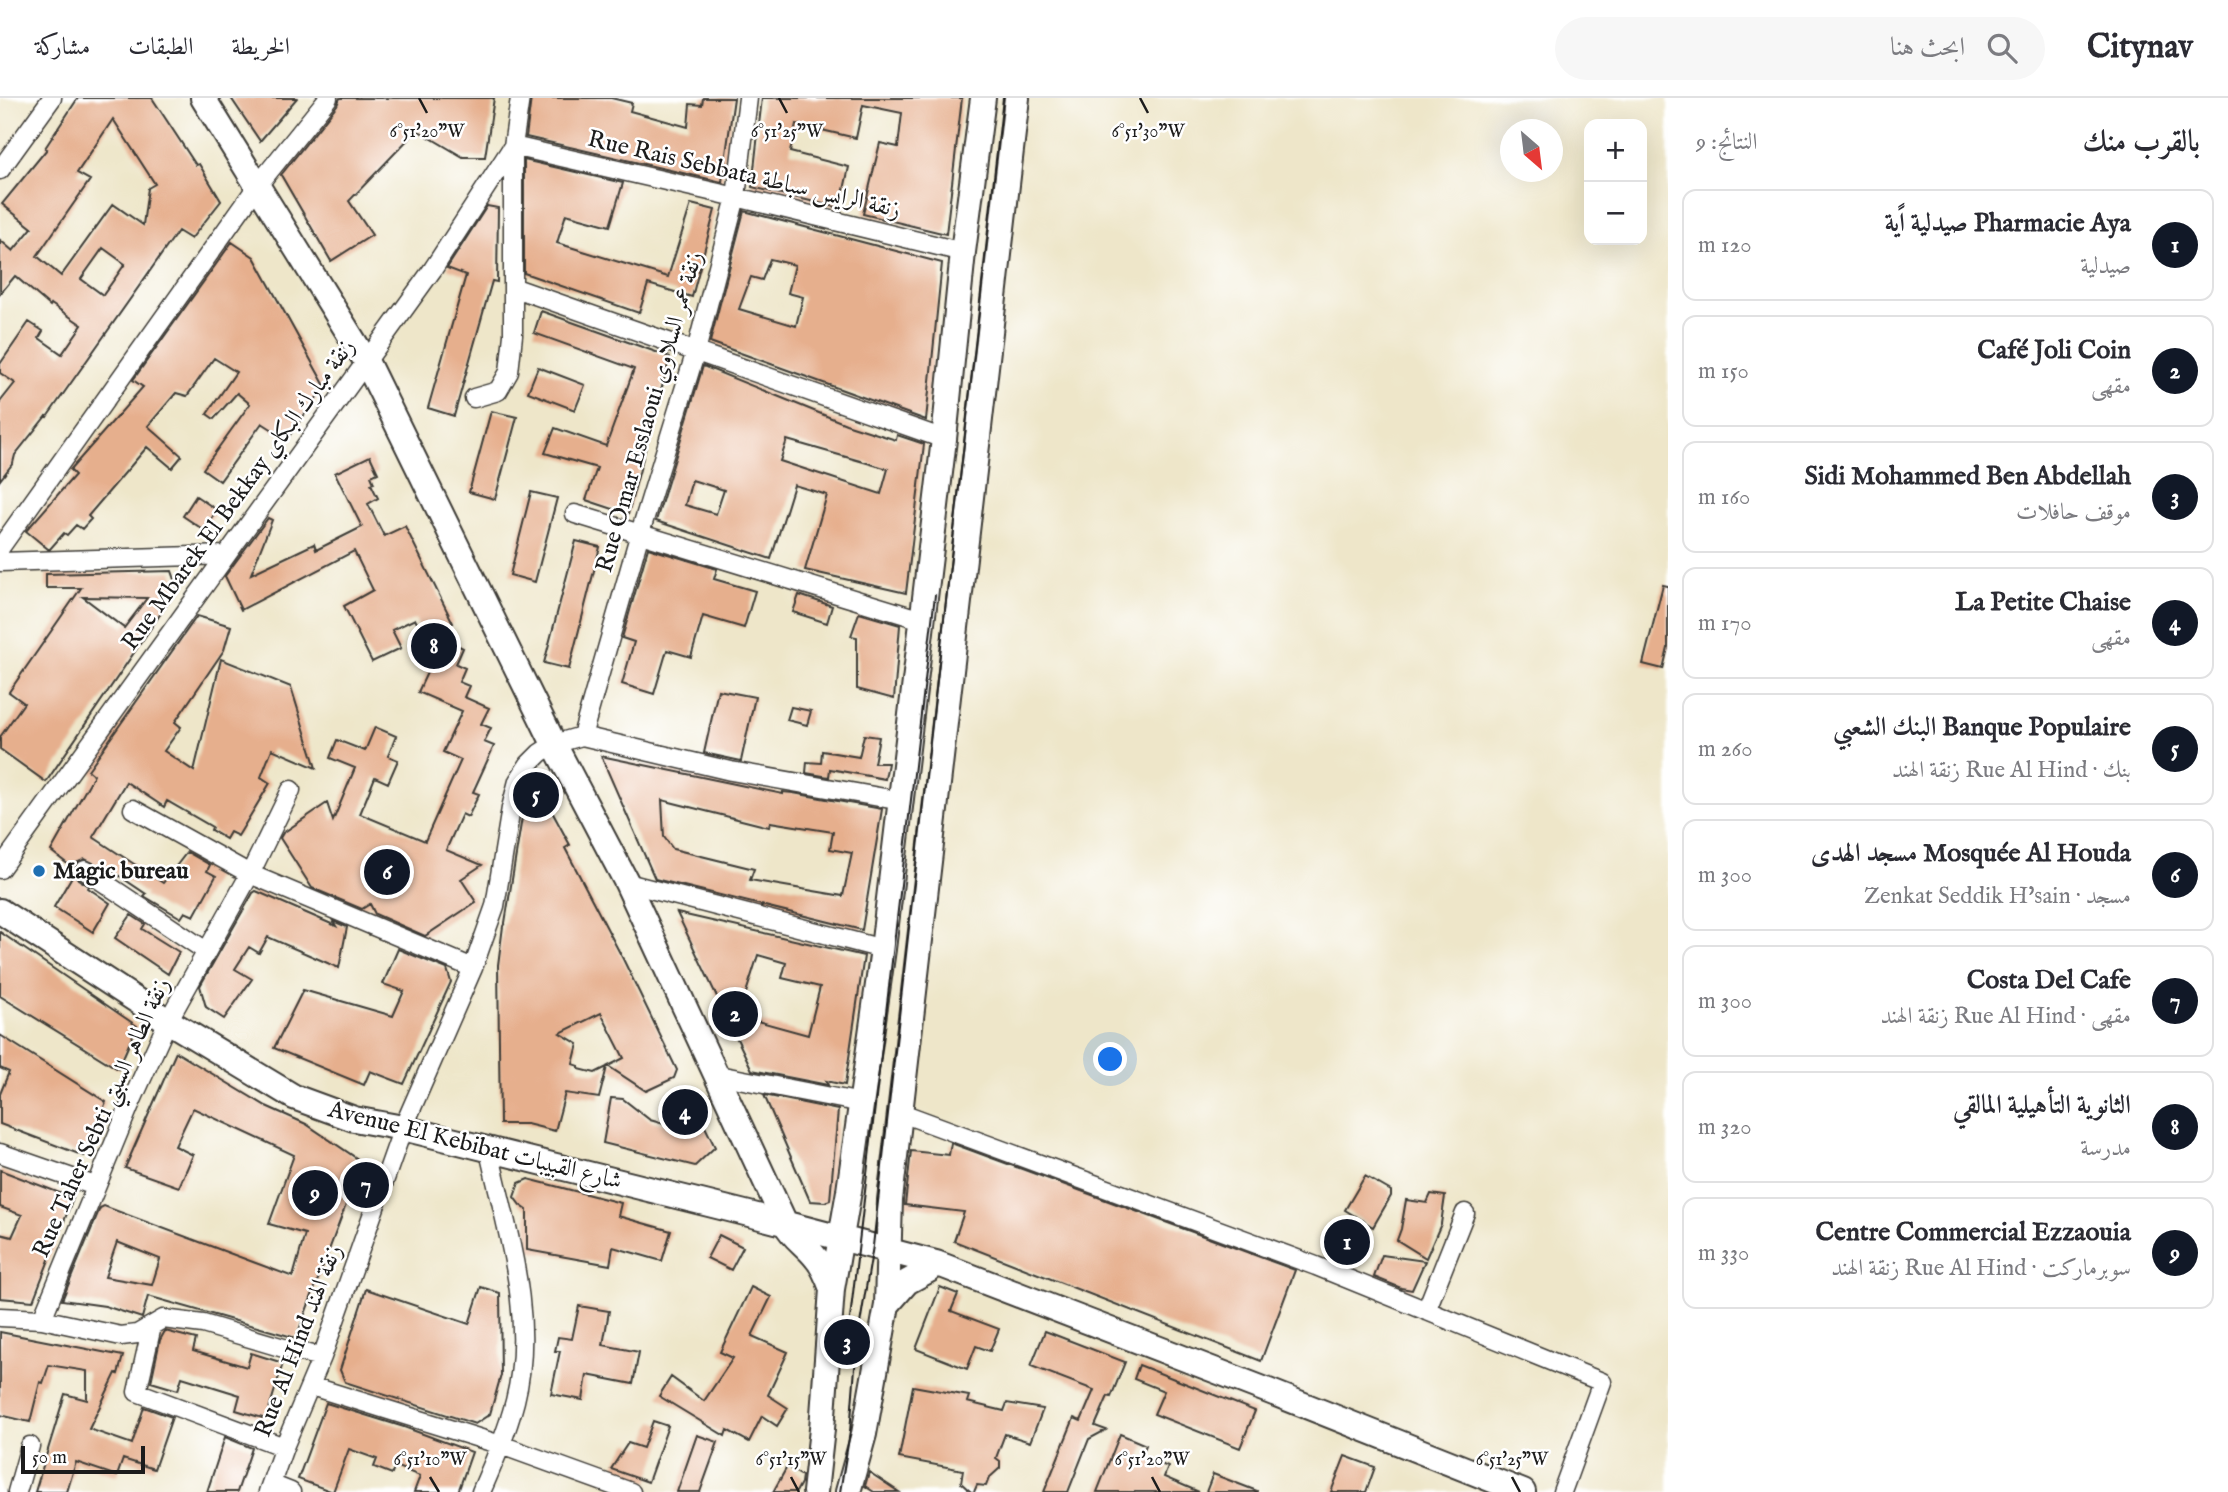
<!DOCTYPE html>
<html lang="ar">
<meta charset="utf-8">
<style>
:root{--surface:#fff;--page:#f7f7f7;--text:#2b2b33;--muted:#7c7c81;--line:#e1e1e2;--accent:#111827}
body{margin:0;font-family:"IM FELL English",Amiri,serif;background:var(--page);color:var(--text);direction:rtl}
.controls{position:absolute;right:21px;top:21px;display:grid;overflow:hidden;border-radius:14px;box-shadow:0 7px 28px #0002}
.controls button{width:63px;height:63px;display:grid;place-items:center;padding:0;border:0;border-bottom:2px solid var(--line);background:var(--surface);color:var(--text);font:35px sans-serif}
.compass{position:absolute;left:1500px;top:21px;width:63px;height:63px;border-radius:50%;background:var(--surface);box-shadow:0 7px 28px #0002;rotate:152deg}
.scale{position:absolute;left:21px;bottom:18px;width:124px;box-sizing:border-box;padding-left:7px;border:4px solid #1c1c1c;border-top:0;font-size:19px;line-height:24px;white-space:nowrap;color:#1c1c1c;-webkit-text-stroke:5px #fff;paint-order:stroke}
.you{position:absolute;left:1111px;top:962px;width:24px;height:24px;margin:-18px;border:5px solid #fff;border-radius:50%;background:#1a73e8;box-shadow:0 0 0 10px #1a73e833}
.badge{display:grid;place-items:center;width:46px;height:46px;border-radius:50%;background:var(--accent);color:#fff;font-size:23px;font-weight:700}
.pin{position:absolute;translate:-50% -50%;border:4px solid #fff;box-shadow:0 2px 7px #0006}
.list{margin:0;padding:0;list-style:none}
h2{display:flex;justify-content:space-between;align-items:center;height:91px;margin:0;padding:0 28px;font-size:30px}
h2 small{font-size:23px;font-weight:400;color:var(--muted)}
.list li{display:grid;grid-template-columns:46px 1fr auto;gap:21px;align-items:center;box-sizing:border-box;height:112px;margin:0 14px 14px;padding:0 14px;border:2px solid var(--line);border-radius:14px}
.list b{display:block;font-size:26px;white-space:nowrap}
.list p{margin:0;font-size:23px;white-space:nowrap;color:var(--muted)}
.list em{font-size:23px;font-style:normal;color:var(--muted)}
.icon{flex:none;width:38px;height:38px;fill:none;stroke:currentColor;stroke-width:2;stroke-linecap:round;stroke-linejoin:round}
.map{position:relative;flex:none;width:1668px;height:1394px;overflow:hidden;direction:ltr}
header{display:flex;align-items:center;gap:42px;box-sizing:border-box;height:98px;padding:0 35px;background:var(--surface);border-bottom:2px solid var(--line)}
header strong{font-size:33px}
nav{display:flex;gap:38px;margin-inline-start:auto;font-size:24px}
.search{width:490px;height:63px;background:var(--page);display:flex;align-items:center;gap:18px;box-sizing:border-box;padding:0 24px;border-radius:38px;color:var(--muted);font-size:26px}
main{display:flex}
aside{flex:1;background:var(--surface)}
.map>svg:first-child{display:block}
</style>
<header>
<strong>Citynav</strong>
<div class="search"><svg class="icon" aria-label="search" viewBox="0 0 24 24"><circle cx="10" cy="10" r="6"/><path d="M15 15l6 6"/></svg>ابحث هنا</div>
<nav><a>الخريطة</a><a>الطبقات</a><a>مشاركة</a></nav>
</header>
<main>
<aside>
<h2>بالقرب منك<small>النتائج: 9</small></h2>
<ul class="list">
<li><span class="badge">1</span><div><b>Pharmacie Aya صيدلية اًية</b><p>صيدلية</p></div><em>120 m</em></li>
<li><span class="badge">2</span><div><b>Café Joli Coin</b><p>مقهى</p></div><em>150 m</em></li>
<li><span class="badge">3</span><div><b>Sidi Mohammed Ben Abdellah</b><p>موقف حافلات</p></div><em>160 m</em></li>
<li><span class="badge">4</span><div><b>La Petite Chaise</b><p>مقهى</p></div><em>170 m</em></li>
<li><span class="badge">5</span><div><b>Banque Populaire البنك الشعبي</b><p>بنك · Rue Al Hind زنقة الهند</p></div><em>260 m</em></li>
<li><span class="badge">6</span><div><b>Mosquée Al Houda مسجد الهدى</b><p>مسجد · Zenkat Seddik H'sain</p></div><em>300 m</em></li>
<li><span class="badge">7</span><div><b>Costa Del Cafe</b><p>مقهى · Rue Al Hind زنقة الهند</p></div><em>300 m</em></li>
<li><span class="badge">8</span><div><b>الثانوية التأهيلية المالقي</b><p>مدرسة</p></div><em>320 m</em></li>
<li><span class="badge">9</span><div><b>Centre Commercial Ezzaouia</b><p>سوبرماركت · Rue Al Hind زنقة الهند</p></div><em>330 m</em></li>
</ul>
</aside>
<div class="map">
<svg width="1668" height="1394" viewBox="0 0 1668 1394">
<rect width="100%" height="100%" fill="#fff"/>
<filter id="ink" filterUnits="userSpaceOnUse"><feTurbulence type="fractalNoise" baseFrequency=".0143" numOctaves="2"/><feDisplacementMap in="SourceGraphic" scale="14" xChannelSelector="R" yChannelSelector="G"/><feConvolveMatrix kernelMatrix="1 2 1 2 8 2 1 2 1" color-interpolation-filters="sRGB"/></filter>
<filter id="wash" filterUnits="userSpaceOnUse"><feTurbulence type="fractalNoise" baseFrequency=".00686" numOctaves="4" result="noise"/><feDisplacementMap in="SourceGraphic" scale="28" xChannelSelector="R" yChannelSelector="G"/><feGaussianBlur stdDeviation="1.57" result="paint"/><feColorMatrix in="noise" values="0 0 0 0 0 0 0 0 0 0 0 0 0 0 0 0 0 1.4 0 .05"/><feComposite in="paint" operator="in"/></filter>
<g filter="url(#wash)">
<rect width="100%" height="100%" fill="#eee6c9"/>
<g id="blocks">
<!-- building -->
<path fill="#e6af8d" fill-rule="evenodd" d="M78,0H152L196,67L199,66L221,103L191,141L178,133L47,319L46,318L15,357L13,365L0,382V304L15,285L0,275V266L29,224L43,233L39,240L62,256L82,227L51,206L50,208L15,178L0,196V142L13,153L32,130L2,106L47,51L45,50ZM113,21L155,86L148,90L143,127L113,106L61,178L37,158L90,82L77,75ZM103,150L125,166L103,197L81,181Z
M231,0H297L260,43Z
M340,0H494L485,59H463L417,32L349,103L372,137L331,163L281,77L337,7Z
M531,0H611L632,5L630,13L688,29L690,6L702,7L703,0H734L722,84L526,39Z
M762,0H962L946,136L863,116L880,45L898,49L902,15L863,7L856,40L796,26L790,54L849,69L840,110L752,89Z
M524,62L623,85L610,128L566,116L557,145L668,179L691,106L715,112L692,199L648,186L639,215L524,175Z
M487,108L498,110L497,184L492,183L454,318L428,310L466,177L447,170Z
M744,113L942,165L926,322L710,244ZM770,161L795,167L788,195L803,199L796,228L739,211L751,179L762,182Z
M232,144L254,159L325,288L287,341L262,325L220,383L203,371L250,306L237,295L214,321L207,316L236,274L214,260L187,298L176,295L148,328L182,358L172,370L147,349L88,418L91,421L82,431L76,427L67,437L64,435L50,451H48L26,433L75,377L70,372L143,289L133,282Z
M541,213L670,259L628,416L586,402L597,370L545,355L555,330L606,348L634,271L534,235Z
M703,268L846,326L896,342L897,337L924,346L906,495L805,472L827,397L794,387L771,461L656,423ZM787,342L888,371L881,396L780,363ZM692,382L724,392L716,416L685,407Z
M538,269L585,287L575,312L528,294Z
M491,313L517,319L495,401L469,394Z
M370,358L378,375L371,378L374,385L371,386L378,400L368,406L384,438L405,428L453,525L424,539L415,521L392,532L401,550L372,564L344,508L373,492L354,453L241,512L225,478L268,420L272,422L251,476L314,446L316,452L362,429L335,375Z
M531,394L557,400L535,484L510,477Z
M196,398L217,412L204,432L183,418Z
M576,443L600,449L569,571L544,565Z
M648,450L717,471L714,481L755,493L744,530L703,518L691,559L667,552L654,596L622,586L634,544L622,540Z
M172,473L178,490L46,684L0,651V639L24,605L9,594L81,490H46V476ZM83,499L147,500L124,530Z
M1663,487L1668,488V550L1663,571L1643,566Z
M799,497L832,508L827,525L793,514Z
M859,515L900,527L894,601L857,591V539L851,538Z
M197,518L231,528L224,552L175,624L181,629L164,653L194,673L221,561L291,589L316,670L272,651L261,679L270,685L238,738L230,734L226,741L211,732L212,729L167,703L164,709L126,684L93,739L163,785L187,754L210,767L207,773L216,778L194,818L185,814L181,820L144,798L146,796L103,767L101,769L85,761L76,765L74,771L51,753L94,677L88,672Z
M443,540L463,550L456,566L465,570L459,584L469,588L464,599L489,610L481,626L491,630L484,644L494,648L473,694L479,696L468,719L462,716L446,752L482,767L461,781L476,804L425,838L375,816L370,806L362,811L312,790L280,740L283,735L327,705L333,723L355,670L330,660L337,642L365,653L375,629L396,638L388,658L398,662L388,685L375,679L360,716L425,743L461,662L443,654L462,613L418,594Z
M718,592L755,599L741,663L704,655Z
M791,609L811,613L807,627L787,622Z
M864,637L879,639L874,665H888L885,681L830,671L829,679L806,675L807,664L821,665L822,653L859,659Z
M601,658L783,696V694L793,695L882,711L862,832L655,781ZM662,702L769,729L770,724L833,734L830,751L852,755L843,798L750,782L754,771L673,751L664,739Z
M537,686L570,747L565,750L623,861L677,972L674,980L646,993L608,968L624,960L601,915L560,935L578,946L573,966L579,968V971L595,975L607,969L599,1000L565,995L555,1033L527,1026H500L498,867L503,828L505,825L525,701L528,691Z
M74,775L78,781L89,788L88,790L110,805L93,834L54,809Z
M256,793L336,828L333,823L347,829L339,870L268,839L259,855L249,849L235,871L252,881L224,921L206,909L200,888L253,795Z
M677,815L864,858L845,987L826,983L828,987L752,972ZM758,857L786,865L782,880L820,889L808,937L757,923L745,898Z
M131,817L145,826L142,831L179,854L168,876L115,840Z
M0,834L137,928L118,971L0,898Z
M398,851L447,871L451,884L404,986L370,973L364,987L274,950L303,892L393,918L404,893L383,886Z
M0,937L106,1004L84,1058L0,1026V996L9,974L0,970Z
M176,954L266,1008L306,1026L362,1064L296,1240L148,1198L142,1220L105,1208L62,1202L100,1110L104,1108L293,1179L305,1136L269,1126L294,1057L193,1010L175,1048L193,1057L179,1089L125,1070ZM117,1144L160,1161L152,1187L105,1179Z
M764,997L838,1012L830,1102L825,1104L810,1103Z
M611,1000L623,1001L650,1022L682,1031L674,1014L693,1004L715,1049L695,1068L603,1045Z
M951,1045L1295,1172L1261,1263L954,1143L964,1114L905,1107L911,1053L949,1057Z
M0,1072L73,1100L33,1203L0,1200V1136L12,1139L22,1117L0,1109Z
M1365,1078L1391,1093V1098L1373,1129L1345,1112Z
M528,1081L621,1105L618,1118L671,1133L662,1163L613,1149L610,1167L527,1152V1112L520,1107L514,1099L519,1085Z
M1431,1096L1445,1098L1441,1126L1426,1160L1397,1142L1401,1131L1406,1102L1427,1105Z
M719,1137L743,1149L731,1172L707,1160Z
M1382,1157L1425,1163L1412,1192L1401,1190L1374,1179Z
M481,1189L500,1195L501,1277L490,1316L475,1326L345,1284L340,1272L366,1191L469,1226Z
M751,1189L771,1199L752,1238L788,1254L768,1297L788,1310L777,1328L762,1318L749,1344L727,1332L725,1338L659,1298L671,1279L704,1303L733,1260L720,1254Z
M940,1189L958,1196L951,1213L999,1231L990,1253L976,1248L967,1271L916,1251Z
M579,1208L609,1213L603,1247L639,1254L633,1286L587,1277L583,1302L551,1296L560,1253H555L558,1239L572,1241Z
M165,1233L196,1241L193,1253L247,1269L251,1255L283,1265L266,1321L236,1312L240,1297L182,1279L178,1292L151,1284L160,1242Z
M1045,1233L1125,1264L1111,1299L1108,1298L1095,1328L1106,1332L1089,1341L1068,1394H1044L1074,1320L1081,1323L1094,1292L1031,1268Z
M0,1234L123,1258L118,1276L116,1275L89,1331L132,1346L144,1309L172,1319L154,1371L123,1361L117,1378L76,1364L67,1394H35L65,1296L87,1302V1273L49,1267L43,1285L40,1284L30,1324L0,1317Z
M1139,1267L1255,1313L1240,1350L1154,1316L1164,1293L1134,1281Z
M913,1288L969,1298L967,1304L1004,1313L1007,1305L1043,1311L1030,1344L1005,1336L996,1360L1000,1363V1370L989,1380L986,1388L977,1387L974,1394H971L961,1385L963,1372L899,1360Z
M326,1305L404,1329L472,1354L458,1394H414L420,1378L395,1368L392,1376L374,1369L377,1361L349,1351L333,1394L298,1381Z
M653,1323L668,1328L648,1384L611,1371L628,1345L643,1350Z
M1120,1336L1146,1347L1141,1358L1168,1369L1164,1379L1199,1394H1097Z
M697,1337L718,1344L700,1394H677Z
M225,1339L252,1350L237,1394H207Z
M1345,1358L1375,1369L1366,1394H1331Z
M787,1369L802,1378L801,1385L796,1394H773Z
M869,1374L899,1394H874L865,1388Z
M1213,1376L1257,1393V1394H1206Z"/>
</g>
</g>
<g filter="url(#ink)">
<use href="#blocks" fill-opacity="0" stroke="#3c3a36" stroke-width="2"/>
<g fill="none" stroke-linecap="round" stroke-linejoin="round">
<!-- street casing -->
<g stroke="#3c3a36" stroke-width="21">
<path id="street" d="M0,72L52,0
M515,190L944,341
M474,300L498,293L509,274L513,237V48L520,0
M575,416L922,522
M0,450L258,87L328,0
M0,464L226,457
M582,638L640,435L696,253L736,99L748,0
M133,711L250,776L473,870
M0,771L433,171L513,48L736,99L963,154
M85,772L206,853
M627,785L883,851
M718,977L862,1005
M899,1014L1316,1168L1602,1284L1562,1394
M0,1055L95,1088
M1426,1213L1465,1115
M0,1219L42,1221L121,1238L137,1236L163,1221L203,1226L287,1251L322,1259
M42,1221L129,1009L168,923L250,776L291,692
M152,1228L137,1294L284,1349
M311,1288L501,1347L631,1394
M271,1386L291,1394
M17,1394L30,1348
M268,1394L284,1349L322,1259L403,1030L473,870L495,808L511,710L518,683L529,666L540,655L554,646L582,638L731,673L902,703
M481,1394C494,1364 507,1334 515,1303C536,1220 507,1134 489,1053"/>
</g>
<!-- secondary casing -->
<g stroke="#3c3a36" stroke-width="28">
<path id="secondary" d="M203,0L366,263L554,646L627,785L785,1125C793,1140 806,1147 816,1160C824,1169 828,1180 832,1191
M0,813L168,923L294,999L354,1021L403,1030L749,1116L936,1165L1266,1292L1523,1394
M887,1207L907,1184L929,1172L936,1165
M815,1394L822,1331L832,1191L849,1093L883,851L944,341L963,154L983,0
M848,1394L864,1336L887,1207L890,1102L1017,0"/>
</g>
<!-- street -->
<use href="#street" stroke="#fff" stroke-width="18"/>
<!-- secondary -->
<use href="#secondary" stroke="#fff" stroke-width="24"/>
<!-- tram -->
<path stroke="#1c1c1c" stroke-width="2" d="M846,1255L935,497
M840,1394L850,1334L857,1244L873,1148L1003,0"/>
</g>
</g>
<!-- ticks -->
<path fill="none" stroke="#1c1c1c" stroke-width="2.5" d="M419,0L427,15M779,0L787,15M1140,0L1148,15M430,1379L439,1394M791,1379L799,1394M1152,1379L1160,1394M1512,1379L1520,1394"/>
<!-- markers -->
<circle fill="#1f6fb2" stroke="#fff" stroke-width="2.5" cx="39" cy="773" r="7"/>
<g text-anchor="middle" dominant-baseline="central" stroke-width="5" stroke-linejoin="round" paint-order="stroke">
<!-- street labels -->
<g font-size="24" fill="#1c1c1c" stroke="#fff">
<text transform="translate(744 77) rotate(13)">Rue Rais Sebbata زنقة الرايس سباطة</text>
<text transform="translate(650 314) rotate(-74)">Rue Omar Esslaoui زنقة عمر السلاوي</text>
<text transform="translate(239 397) rotate(-54)">Rue Mbarek El Bekkay زنقة مبارك البكاي</text>
<text transform="translate(102 1020) rotate(-66)">Rue Taher Sebti زنقة الطاهر السبتي</text>
<text transform="translate(475 1048) rotate(14)">Avenue El Kebibat شارع القبيبات</text>
<text transform="translate(299 1243) rotate(-69)">Rue Al Hind زنقة الهند</text>
</g>
<!-- poi labels -->
<g font-size="24" font-weight="bold" fill="#1c1c1c" stroke="#fff" text-anchor="start">
<text x="53" y="773">Magic bureau</text>
</g>
</g>
<g font-size="18" text-anchor="middle" fill="#1c1c1c" stroke="#fff" stroke-width="5" stroke-linejoin="round" paint-order="stroke">
<text x="427" y="39">6°51'20"W</text>
<text x="787" y="39">6°51'25"W</text>
<text x="1148" y="39">6°51'30"W</text>
<text x="430" y="1367">6°51'10"W</text>
<text x="791" y="1367">6°51'15"W</text>
<text x="1152" y="1367">6°51'20"W</text>
<text x="1512" y="1367">6°51'25"W</text>
</g>
</svg>
<div class="controls">
<button>+</button>
<button>−</button>
</div>
<svg class="compass" viewBox="-18 -18 36 36"><path d="M0-13l5 13h-10z" fill="#e53935"/><path d="M0 13l5-13h-10z" fill="#7c7c81"/></svg>
<div class="scale">50 m</div>
<div class="you"></div>
<div class="pin badge" style="left:1347px;top:1144px">1</div>
<div class="pin badge" style="left:735px;top:916px">2</div>
<div class="pin badge" style="left:847px;top:1244px">3</div>
<div class="pin badge" style="left:685px;top:1014px">4</div>
<div class="pin badge" style="left:536px;top:697px">5</div>
<div class="pin badge" style="left:387px;top:774px">6</div>
<div class="pin badge" style="left:366px;top:1087px">7</div>
<div class="pin badge" style="left:434px;top:548px">8</div>
<div class="pin badge" style="left:315px;top:1095px">9</div>
</div>
</main>
